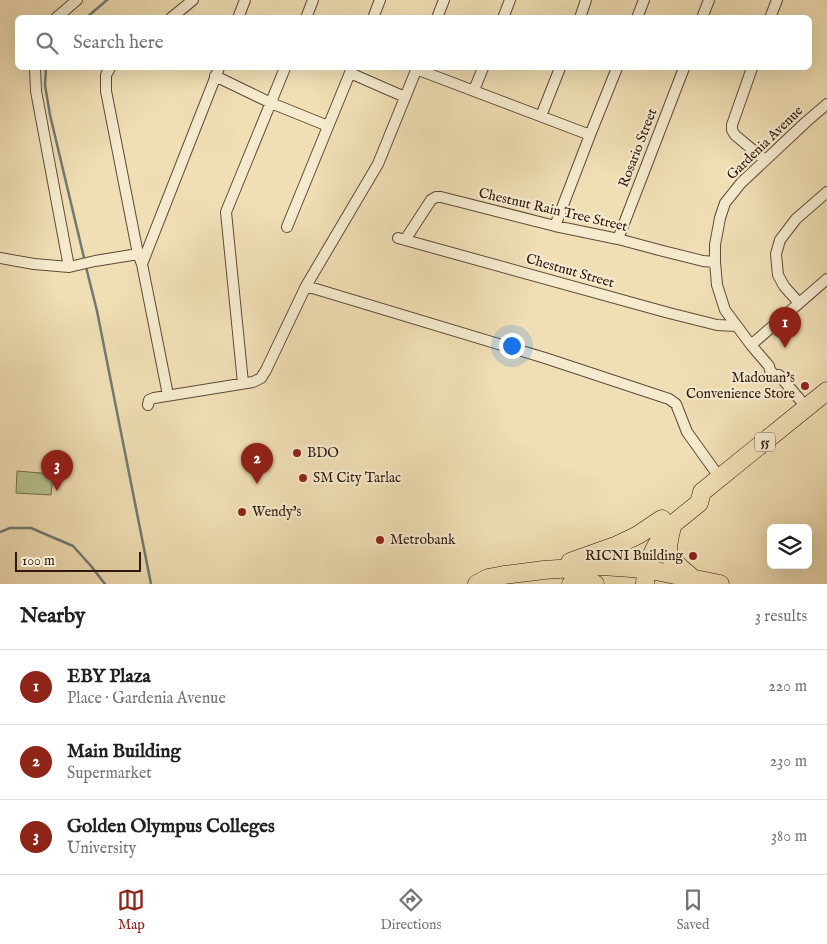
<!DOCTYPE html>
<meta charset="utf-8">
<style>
:root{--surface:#fff;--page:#f6f6f6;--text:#202124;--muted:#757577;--line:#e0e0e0;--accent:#8f2418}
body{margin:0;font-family:"IM FELL English",serif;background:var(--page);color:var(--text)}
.controls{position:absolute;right:15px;bottom:15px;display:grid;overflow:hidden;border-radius:8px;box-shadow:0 5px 20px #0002}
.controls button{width:45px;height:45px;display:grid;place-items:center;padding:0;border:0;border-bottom:1px solid var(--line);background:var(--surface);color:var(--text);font:25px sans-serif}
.scale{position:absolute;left:15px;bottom:12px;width:126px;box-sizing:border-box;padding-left:5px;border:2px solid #2f1810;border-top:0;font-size:14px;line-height:18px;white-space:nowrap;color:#2f1810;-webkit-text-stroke:4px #f5eace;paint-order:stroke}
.you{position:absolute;left:511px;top:345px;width:18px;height:18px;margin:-12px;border:4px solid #fff;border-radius:50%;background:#1a73e8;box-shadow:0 0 0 8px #1a73e833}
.badge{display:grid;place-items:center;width:32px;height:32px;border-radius:50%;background:var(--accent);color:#fff;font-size:16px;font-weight:700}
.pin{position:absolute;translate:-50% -41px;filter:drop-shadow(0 1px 2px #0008)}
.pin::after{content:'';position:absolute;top:26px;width:18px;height:15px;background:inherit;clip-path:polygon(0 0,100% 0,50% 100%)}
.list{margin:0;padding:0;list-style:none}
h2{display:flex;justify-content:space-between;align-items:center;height:65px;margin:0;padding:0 20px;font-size:21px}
h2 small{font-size:16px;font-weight:400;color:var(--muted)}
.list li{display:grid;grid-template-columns:32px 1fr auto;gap:15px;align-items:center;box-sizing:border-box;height:75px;padding:0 20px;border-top:1px solid var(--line)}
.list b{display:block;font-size:19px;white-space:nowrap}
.list p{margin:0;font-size:16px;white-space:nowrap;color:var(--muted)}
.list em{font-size:16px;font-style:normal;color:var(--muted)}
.icon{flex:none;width:28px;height:28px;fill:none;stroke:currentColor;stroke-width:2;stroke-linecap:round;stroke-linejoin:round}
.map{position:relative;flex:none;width:827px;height:584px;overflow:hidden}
.search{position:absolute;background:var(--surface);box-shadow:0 5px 20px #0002;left:15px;right:15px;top:15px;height:55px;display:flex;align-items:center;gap:12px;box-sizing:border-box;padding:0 18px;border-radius:8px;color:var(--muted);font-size:19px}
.sheet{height:290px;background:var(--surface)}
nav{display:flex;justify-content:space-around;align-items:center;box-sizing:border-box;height:70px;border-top:1px solid var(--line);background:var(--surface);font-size:14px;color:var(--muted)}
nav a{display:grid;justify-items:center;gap:2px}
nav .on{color:var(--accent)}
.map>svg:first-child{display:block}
</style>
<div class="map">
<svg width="827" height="584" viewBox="0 0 827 584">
<rect width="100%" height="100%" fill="#f0deb4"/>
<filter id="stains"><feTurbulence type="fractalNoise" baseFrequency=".004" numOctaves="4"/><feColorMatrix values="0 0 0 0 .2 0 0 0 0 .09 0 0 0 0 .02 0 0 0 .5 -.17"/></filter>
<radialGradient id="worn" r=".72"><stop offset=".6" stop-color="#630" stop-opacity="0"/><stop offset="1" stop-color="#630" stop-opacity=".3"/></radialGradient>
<!-- green -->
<path fill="#b7c28f" stroke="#736d50" d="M17,471L53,474L51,495L16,493Z"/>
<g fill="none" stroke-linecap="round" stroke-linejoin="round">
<!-- stream -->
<path stroke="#707a73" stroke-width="2.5" d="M86,18L107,0
M46,68L45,85L50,115L85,262
M86,267L97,311L151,584
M0,532L10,528H31L73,546L91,566L105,584"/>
<!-- street casing -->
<g stroke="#5f4a39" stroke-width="12">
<path id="street" d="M56,18L77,0
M171,18L193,0
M238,18L245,0
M306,18L313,0
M373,18L380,0
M437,18L444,0
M503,18L510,0
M580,18L586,0
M637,18L644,0
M702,18L709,0
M770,18L777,0
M35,68L36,91L69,267
M110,68L106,75V91L138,254L142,264L168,395
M752,68L732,125V130L735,135L765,160
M416,69L590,135L555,226
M350,73L405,97
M215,76L271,103L328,126
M474,90L483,68
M541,116L560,68
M590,135L617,68
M287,227L352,68
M398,238L669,313L717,325L737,326
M618,239L684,68
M405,240L431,200L436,197H441L555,226L618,239L663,251L703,261L715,262
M0,258L34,264L69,267L95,261L138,254
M142,264L219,68
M306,286L378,164L417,68
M799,303L784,286L778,275L776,254L780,240L796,219L827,192
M751,345L827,279
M243,383L226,212L285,68
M148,405L149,400L154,398L253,382L261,378L266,370L306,286L545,358L669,399L676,404L687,432L720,478
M807,408L779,375H774L770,370L769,366L751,345L725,310L717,285L715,262V245L720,218L725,203L741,183L806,122L827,104"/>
</g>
<!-- highway casing -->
<g stroke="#2f1810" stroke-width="19">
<path id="highway" d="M672,527C664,557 668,557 690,576
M570,562L615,546L638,535L662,519
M477,584L488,578L504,575L544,570L602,566L646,569L720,584
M571,584H595
M645,584L646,569L654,550L660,539L673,524L699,503L702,492L827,391"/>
</g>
<!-- street -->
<use href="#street" stroke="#f5eace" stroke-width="10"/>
<!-- highway -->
<use href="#highway" stroke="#f0deb4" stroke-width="18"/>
</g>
<!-- markers -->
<g fill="#8f2418" stroke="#f5eace" stroke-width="2">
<circle cx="805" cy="386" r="5"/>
<circle cx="297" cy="453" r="5"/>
<circle cx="303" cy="478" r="5"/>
<circle cx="242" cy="512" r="5"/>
<circle cx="380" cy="540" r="5"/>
<circle cx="693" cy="556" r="5"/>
</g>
<g text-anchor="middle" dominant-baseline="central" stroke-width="4.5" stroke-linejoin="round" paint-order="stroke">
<!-- shield labels -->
<rect fill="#f5eace" stroke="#6a5749" stroke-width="1" x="755" y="432.5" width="20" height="19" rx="4"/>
<g font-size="12" font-weight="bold" fill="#2f1810">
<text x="765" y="442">55</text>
</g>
<!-- street labels -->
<g font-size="14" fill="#2f1810" stroke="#f5eace">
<text transform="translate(765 143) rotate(-44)">Gardenia Avenue</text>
<text transform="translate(638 148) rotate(-69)">Rosario Street</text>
<text transform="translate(553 210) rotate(13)">Chestnut Rain Tree Street</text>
<text transform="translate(570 271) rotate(16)">Chestnut Street</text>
</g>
<!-- poi labels -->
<g font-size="14" fill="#2f1810" stroke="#f5eace" text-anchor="start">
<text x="795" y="378" text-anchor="end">Madouan's<tspan x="795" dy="16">Convenience Store</tspan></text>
<text x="307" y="453">BDO</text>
<text x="313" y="478">SM City Tarlac</text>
<text x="252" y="512">Wendy's</text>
<text x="390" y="540">Metrobank</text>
<text x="683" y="556" text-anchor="end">RICNI Building</text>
</g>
</g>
<rect width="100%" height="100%" filter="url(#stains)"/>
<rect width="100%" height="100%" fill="url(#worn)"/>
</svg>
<div class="controls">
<button><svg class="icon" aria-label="layers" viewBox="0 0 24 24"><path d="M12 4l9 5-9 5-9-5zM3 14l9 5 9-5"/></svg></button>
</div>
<div class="scale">100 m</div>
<div class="you"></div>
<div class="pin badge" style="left:785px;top:348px">1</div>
<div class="pin badge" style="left:257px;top:484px">2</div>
<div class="pin badge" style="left:57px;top:491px">3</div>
<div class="search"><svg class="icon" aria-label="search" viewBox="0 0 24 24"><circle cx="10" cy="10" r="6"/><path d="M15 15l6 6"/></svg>Search here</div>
</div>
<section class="sheet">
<h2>Nearby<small>3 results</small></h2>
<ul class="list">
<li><span class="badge">1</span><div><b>EBY Plaza</b><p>Place · Gardenia Avenue</p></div><em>220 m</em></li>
<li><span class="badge">2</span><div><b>Main Building</b><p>Supermarket</p></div><em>230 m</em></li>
<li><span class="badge">3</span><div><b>Golden Olympus Colleges</b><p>University</p></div><em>380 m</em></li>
</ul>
</section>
<nav>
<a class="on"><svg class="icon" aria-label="map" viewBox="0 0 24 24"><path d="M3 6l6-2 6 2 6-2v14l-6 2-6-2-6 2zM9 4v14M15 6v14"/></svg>Map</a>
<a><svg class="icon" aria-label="directions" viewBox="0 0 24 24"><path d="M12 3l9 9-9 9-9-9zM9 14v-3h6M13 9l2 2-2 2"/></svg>Directions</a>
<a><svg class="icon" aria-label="saved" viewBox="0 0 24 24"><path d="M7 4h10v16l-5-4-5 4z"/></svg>Saved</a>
</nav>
